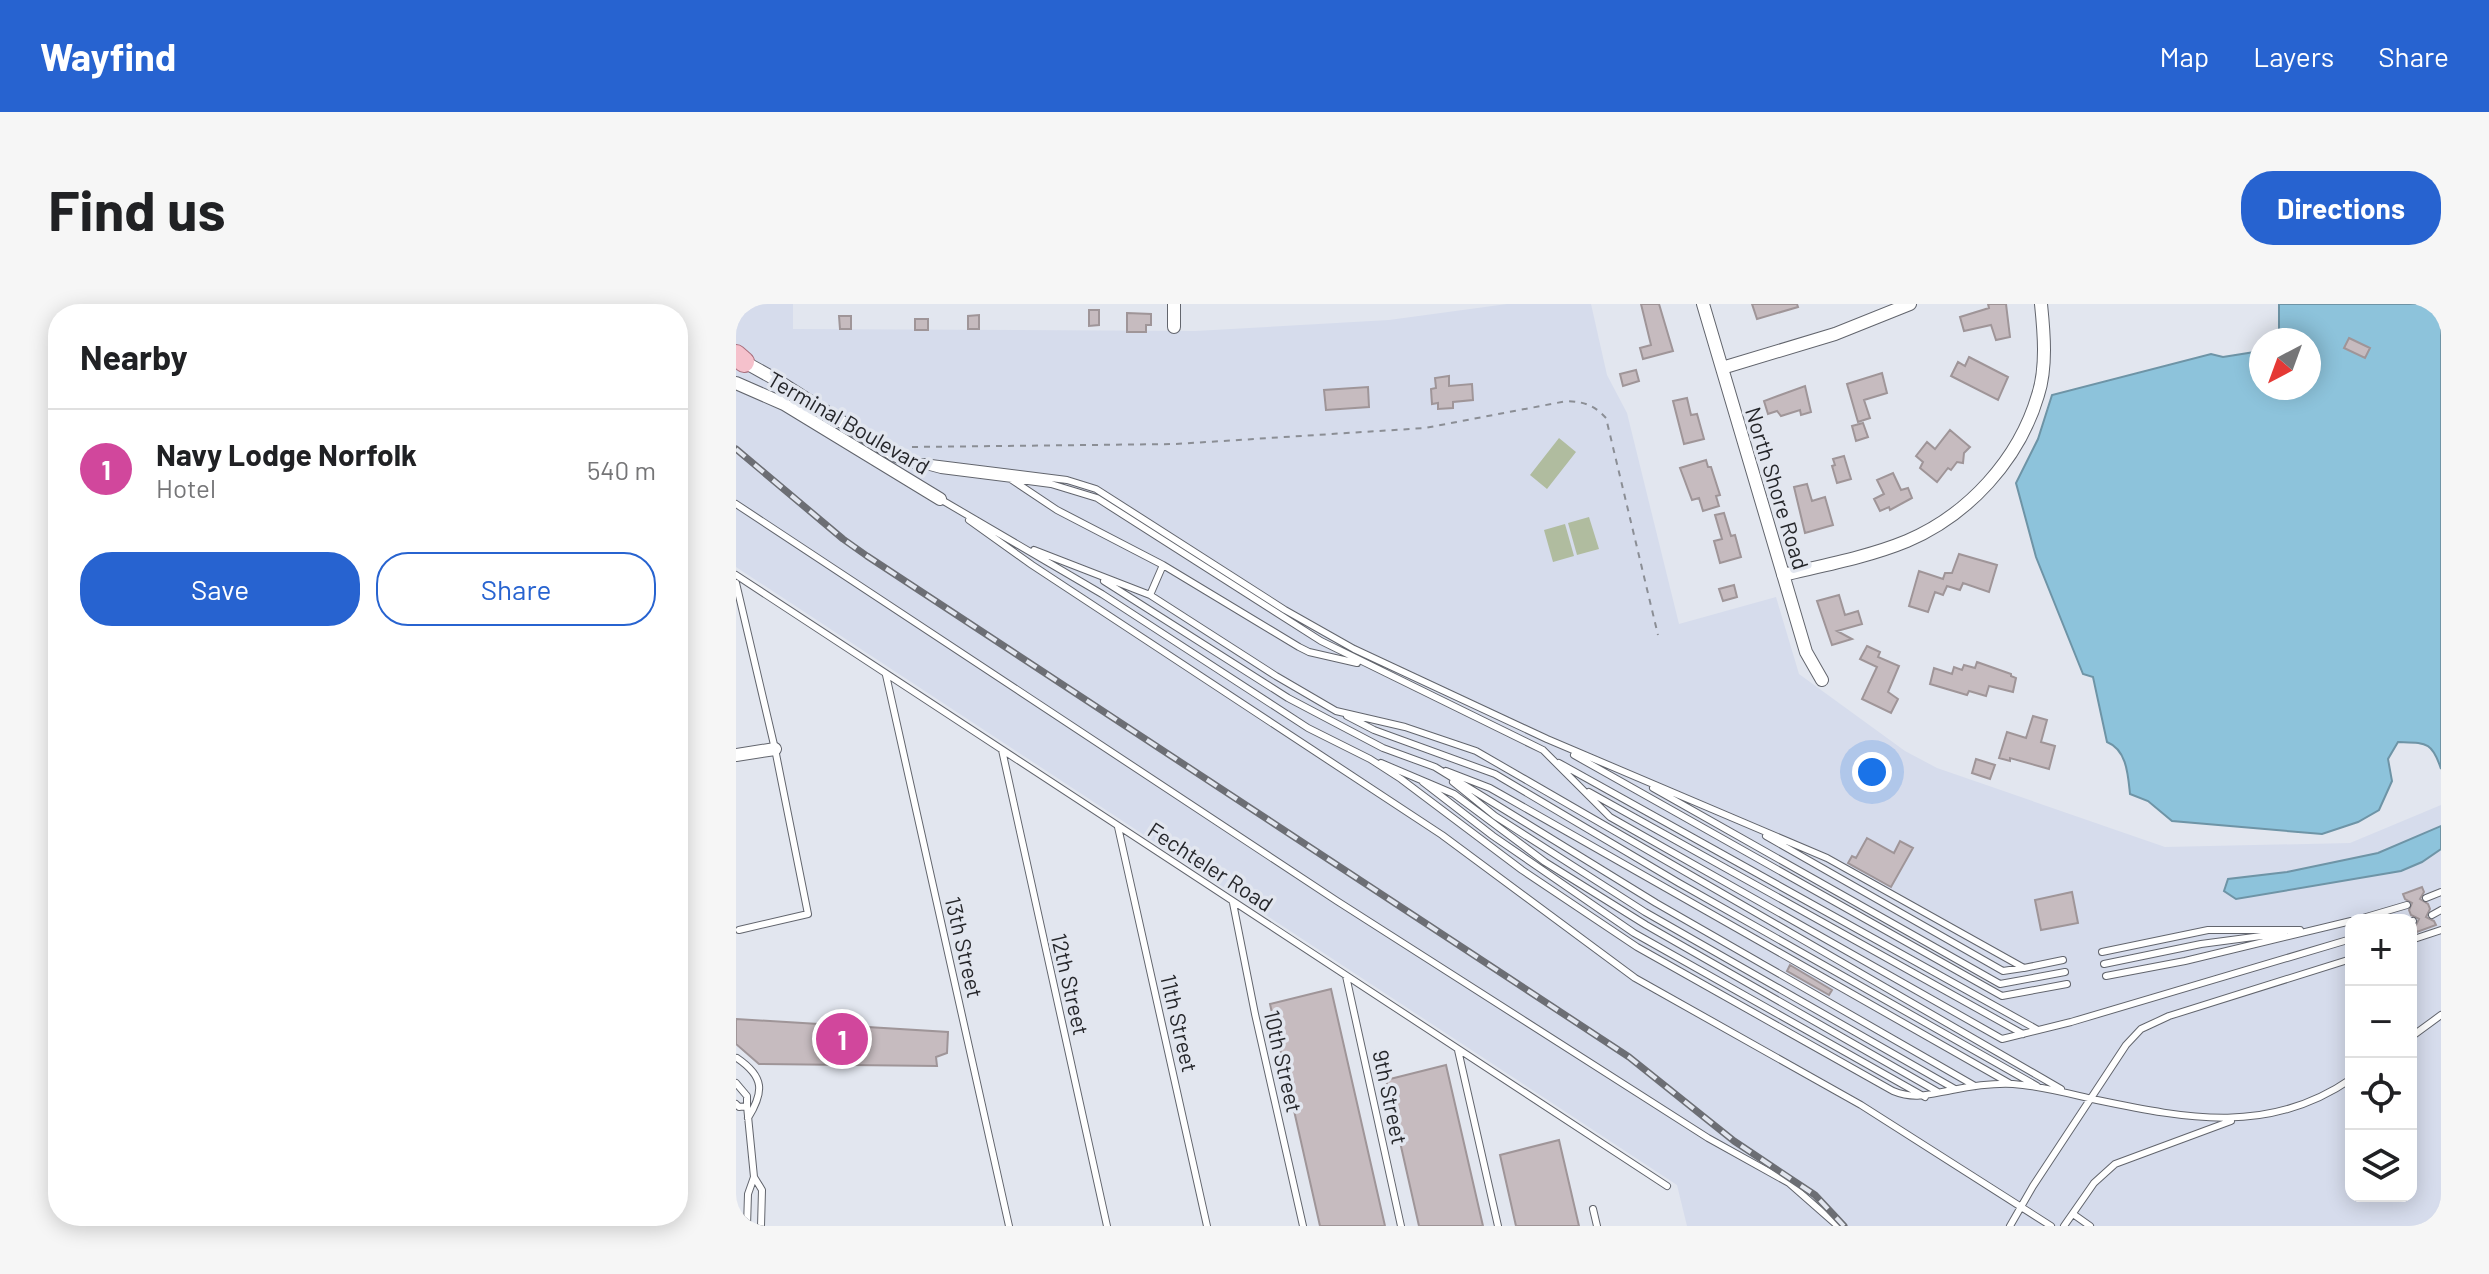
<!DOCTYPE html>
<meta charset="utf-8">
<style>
:root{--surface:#fff;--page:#f6f6f6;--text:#202124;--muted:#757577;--line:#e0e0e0;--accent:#2763d0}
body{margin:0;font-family:Barlow,sans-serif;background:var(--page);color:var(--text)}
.controls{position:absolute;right:24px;bottom:24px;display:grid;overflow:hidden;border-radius:16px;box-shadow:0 4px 20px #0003}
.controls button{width:72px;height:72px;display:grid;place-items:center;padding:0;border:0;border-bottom:2px solid var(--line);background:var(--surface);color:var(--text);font:40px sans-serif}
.compass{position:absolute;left:1513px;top:24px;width:72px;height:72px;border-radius:50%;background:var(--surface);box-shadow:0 4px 20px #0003;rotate:221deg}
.you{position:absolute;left:1136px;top:468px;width:28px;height:28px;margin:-20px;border:6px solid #fff;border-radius:50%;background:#1a73e8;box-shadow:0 0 0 12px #1a73e833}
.badge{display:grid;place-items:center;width:52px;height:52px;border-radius:50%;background:var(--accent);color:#fff;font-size:26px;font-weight:700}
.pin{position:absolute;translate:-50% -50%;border:4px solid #fff;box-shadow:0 2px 8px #0006}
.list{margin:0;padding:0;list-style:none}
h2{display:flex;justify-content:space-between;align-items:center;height:104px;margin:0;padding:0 32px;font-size:34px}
h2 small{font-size:26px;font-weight:400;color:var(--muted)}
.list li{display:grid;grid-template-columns:52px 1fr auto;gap:24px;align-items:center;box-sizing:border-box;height:120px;padding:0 32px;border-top:2px solid var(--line)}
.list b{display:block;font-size:30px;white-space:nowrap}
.list p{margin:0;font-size:26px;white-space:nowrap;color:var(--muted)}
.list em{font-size:26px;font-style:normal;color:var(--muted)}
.actions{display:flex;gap:16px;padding:24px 32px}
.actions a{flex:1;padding:18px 0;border:2px solid var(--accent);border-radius:32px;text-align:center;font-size:28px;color:var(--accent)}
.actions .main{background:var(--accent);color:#fff}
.icon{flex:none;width:44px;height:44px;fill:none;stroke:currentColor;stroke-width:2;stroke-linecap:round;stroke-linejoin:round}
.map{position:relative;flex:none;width:1705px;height:922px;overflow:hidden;border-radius:32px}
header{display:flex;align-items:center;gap:48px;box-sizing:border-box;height:112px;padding:0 40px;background:var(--accent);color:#fff}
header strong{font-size:38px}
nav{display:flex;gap:44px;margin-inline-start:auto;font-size:28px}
.intro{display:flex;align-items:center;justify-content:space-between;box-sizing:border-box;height:192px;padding:0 48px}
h1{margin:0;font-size:56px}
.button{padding:20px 36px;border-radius:32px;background:var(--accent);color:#fff;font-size:28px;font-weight:700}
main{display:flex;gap:48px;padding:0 48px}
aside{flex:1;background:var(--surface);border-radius:32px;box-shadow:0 4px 20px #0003}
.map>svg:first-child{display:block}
</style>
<header>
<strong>Wayfind</strong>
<nav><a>Map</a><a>Layers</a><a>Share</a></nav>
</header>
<div class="intro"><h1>Find us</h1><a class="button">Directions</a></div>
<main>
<aside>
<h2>Nearby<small></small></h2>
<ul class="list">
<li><span class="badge" style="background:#d1479c">1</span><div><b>Navy Lodge Norfolk</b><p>Hotel</p></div><em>540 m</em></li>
</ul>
<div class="actions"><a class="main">Save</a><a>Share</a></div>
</aside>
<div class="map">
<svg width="1705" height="922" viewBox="0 0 1705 922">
<rect width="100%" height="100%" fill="#e2e6ef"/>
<!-- built -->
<path fill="#d6dcec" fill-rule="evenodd" d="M0,0H57V25L459,27L653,16L771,0H855L871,71L891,109L943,320L1040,293L1063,370L1169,447L1201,464L1429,543L1614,539L1705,501V922H951L941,881L0,263ZM1615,616H1675V892H1615Z"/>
<!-- green -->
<path fill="#b0bc9f" d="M823,134L840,148L811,185L794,171Z
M853,213L863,245L841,251L832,219Z
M829,220L838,252L817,258L808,226Z"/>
<!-- water -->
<path fill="#8dc3db" stroke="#6e94a6" stroke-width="2" d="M1543,0H1705V465C1696,437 1690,439 1662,438L1652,455L1656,477L1643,506L1622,518L1586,530L1436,517L1412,497L1394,490C1392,471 1391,446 1371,438L1357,373L1347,370L1300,253L1280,179L1302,135L1316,91L1475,50L1487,53L1525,47V84H1573V36H1543Z
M1705,522V545L1686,558L1665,567L1500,595L1488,587L1492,575L1551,568L1642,549Z"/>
<!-- building -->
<path fill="#c6bbbf" stroke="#9f9598" stroke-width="2" d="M905,0H923L937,47L907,55L904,44L915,41Z
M1016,0H1061L1062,3L1021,15Z
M1252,0H1270L1274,33L1260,36L1255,21L1228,27L1224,13L1253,4Z
M353,6H363V21L353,22Z
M391,9L415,10V21H410V28H391Z
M243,11V25H232V12Z
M103,12H115V25H104Z
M179,15H192V26H179Z
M1613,34L1634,44L1629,54L1608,44Z
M1233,53L1272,73L1262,96L1215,72L1222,58L1229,62Z
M900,66L903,77L887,82L884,70Z
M1146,69L1151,89L1128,96L1134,114L1122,118L1111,80Z
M713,72V82L736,80L737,96L717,98V104L702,105V99L696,100L695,85L700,84L699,74Z
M1069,82L1075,108L1065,111L1064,106L1045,112L1041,107L1032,110L1028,97Z
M632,83L633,103L590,106L588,86Z
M951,94L955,111L961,110L968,135L948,140L937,97Z
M1127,119L1132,133L1120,137L1116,122Z
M1214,126L1234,143L1228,149L1227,159L1221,158L1215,166L1212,164L1201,178L1184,164L1187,158L1180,152L1191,138L1199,145Z
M1108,152L1115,175L1101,179L1096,162L1099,161L1097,155Z
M970,156L972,163H975L984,191L980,192L983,202L967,207L963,194L956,196L944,164Z
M1157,169L1165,186L1172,184L1176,194L1154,206L1153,203L1144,207L1138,195L1148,190L1141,176Z
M1071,180L1076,197L1089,193L1097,221L1069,229L1058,183Z
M988,209L995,232L999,231L1005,253L984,259L978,237L986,235L979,211Z
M1223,250L1261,261L1253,288L1227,279L1224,286L1211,282L1207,291L1199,288L1192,308L1173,302L1183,267L1207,275L1209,269H1216Z
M998,281L1001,293L987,297L983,285Z
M1103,291L1109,311L1122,307L1126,320L1101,327L1116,335L1096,341L1081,297Z
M1131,342L1144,348L1142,353L1163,362L1152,388L1162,395L1155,409L1126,395L1141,363L1124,355Z
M1241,358L1275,370V372L1280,374L1277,388L1253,382L1250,392L1233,387L1231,391L1194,380L1198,364L1216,370L1218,363L1226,366L1228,361L1239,364Z
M1297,412L1311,416L1305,438L1319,442L1313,465L1274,454V457L1263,454L1271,428L1290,434Z
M1240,455L1259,461L1254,475L1236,469Z
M1131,534L1158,549L1164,537L1177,544L1155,583L1112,559L1116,552L1120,554Z
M1686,583L1688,588L1684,595L1692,600L1694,605L1690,613L1698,617L1700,621L1681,628L1679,623L1683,615L1675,611L1673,606L1676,599L1669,595L1667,590Z
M1336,588L1342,619L1305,626L1299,596Z
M1054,661L1096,686L1093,691L1051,667Z
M595,685L649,922H584L534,700Z
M0,715L212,728L211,749L200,753L201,762L23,760L0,740Z
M710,761L747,922H683L650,776Z
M823,836L843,922H780L764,851Z"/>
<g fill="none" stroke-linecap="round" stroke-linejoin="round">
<!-- lane casing -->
<g stroke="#62656d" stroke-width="8">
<path id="lane" d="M175,158L205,166L315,180L361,194L585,337L807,446L874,513L1266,735L1335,718L1615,635
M187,158L331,176L360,185L549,306L618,345L811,435L1091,554L1288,664L1327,656
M276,176L321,206L427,261L563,343L573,348L621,359
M204,195L366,290L572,424L634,455L665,475L786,566L901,643L1157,787C1179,796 1194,790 1216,786C1236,782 1257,779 1277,780C1306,782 1334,790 1361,796C1452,815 1534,831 1615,775
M0,200L601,597L972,834L1053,879L1102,922
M233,216L296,261L706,531L899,674L1125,801L1315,922
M298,246L414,291L540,372L600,407L669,423L740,447L1325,785
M0,271L931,882
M368,277L552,394L647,444L699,463L920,599L1239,782
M0,279L39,445L72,610L3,626
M414,291L427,261
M150,371L273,922
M611,412L638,426L759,470L943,579L1301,782
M266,446L371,922
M838,451L1266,692L1331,680
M645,459L718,490L809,558L910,621L1202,788
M823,459L1302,726
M710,467L754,484L1273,779
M687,478L757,532L898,629L1189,793
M717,478L759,512L909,608L1219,785
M917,484L1264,680L1329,668
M853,488L1287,730
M382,523L471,922
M1030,532L1267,667L1287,664
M1690,594L1705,588
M497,599L519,710L567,922
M1696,611L1705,606
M1620,616L1671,601
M1675,618L1677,617
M1675,636L1705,626
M1366,648L1472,626H1564
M1368,660L1465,640L1548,629
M610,672L665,922
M1370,672L1449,657L1615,617
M1675,733L1705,711
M722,746L762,922
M1,754C29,773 28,788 12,814
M0,779L11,792V802L3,803L0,800
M11,802L18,873L26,886L25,922
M857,905L861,922
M1337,910L1354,922
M11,922L12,890L18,873
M1274,922L1297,882L1390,741L1405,725L1433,712L1615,655
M1328,922L1358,879L1379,860L1495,817"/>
</g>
<!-- street casing -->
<g stroke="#62656d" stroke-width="14">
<path id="street" d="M438,0V23
M967,0L1070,348L1086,376
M3,55L39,75L156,150L175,158
M986,64L1099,30L1174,0
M0,79L48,100L204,195
M1047,271C1089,261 1132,253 1171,237C1232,211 1283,156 1302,91C1311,63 1308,29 1305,0
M0,451L39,445"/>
</g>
<!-- primary casing -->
<g stroke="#a86f7d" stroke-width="22">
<path id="primary" d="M0,51L8,58"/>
</g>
<!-- path -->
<path stroke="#8b8e95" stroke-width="2" stroke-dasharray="6 6" stroke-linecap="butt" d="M176,143L440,140L689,124L831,97C849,98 858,101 870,114L922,331"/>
<!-- lane -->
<use href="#lane" stroke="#fff" stroke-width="6"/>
<!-- street -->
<use href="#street" stroke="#fff" stroke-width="12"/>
<!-- primary -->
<use href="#primary" stroke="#f5c1cc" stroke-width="20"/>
<!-- rail casing -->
<g stroke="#6c6e74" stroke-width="7">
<path id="rail" d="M0,145L107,235L131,252L893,753L998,837L1079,891L1108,922"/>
</g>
<!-- rail -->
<use href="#rail" stroke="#e2e6ef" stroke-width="4" stroke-dasharray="12" stroke-linecap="butt"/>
</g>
<g text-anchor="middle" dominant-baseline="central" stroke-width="7" stroke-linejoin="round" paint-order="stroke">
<!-- street labels -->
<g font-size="22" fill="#25262a" stroke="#e2e6ef">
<text transform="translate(113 118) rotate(30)">Terminal Boulevard</text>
<text transform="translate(1042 184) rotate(73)">North Shore Road</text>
<text transform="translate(475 562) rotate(33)">Fechteler Road</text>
<text transform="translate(229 643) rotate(77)">13th Street</text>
<text transform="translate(335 680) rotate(77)">12th Street</text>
<text transform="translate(444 719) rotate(77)">11th Street</text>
<text transform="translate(548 757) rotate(77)">10th Street</text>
<text transform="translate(655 793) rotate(78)">9th Street</text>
</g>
</g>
</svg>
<div class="controls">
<button>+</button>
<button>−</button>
<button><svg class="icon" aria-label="locate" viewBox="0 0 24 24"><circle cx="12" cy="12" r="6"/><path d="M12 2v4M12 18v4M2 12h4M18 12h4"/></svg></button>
<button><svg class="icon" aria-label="layers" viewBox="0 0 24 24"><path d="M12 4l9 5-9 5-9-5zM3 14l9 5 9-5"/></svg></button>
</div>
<svg class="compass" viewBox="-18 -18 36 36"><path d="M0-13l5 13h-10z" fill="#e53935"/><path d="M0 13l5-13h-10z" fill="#757577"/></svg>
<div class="you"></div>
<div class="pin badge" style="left:106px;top:735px;background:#d1479c">1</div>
</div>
</main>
